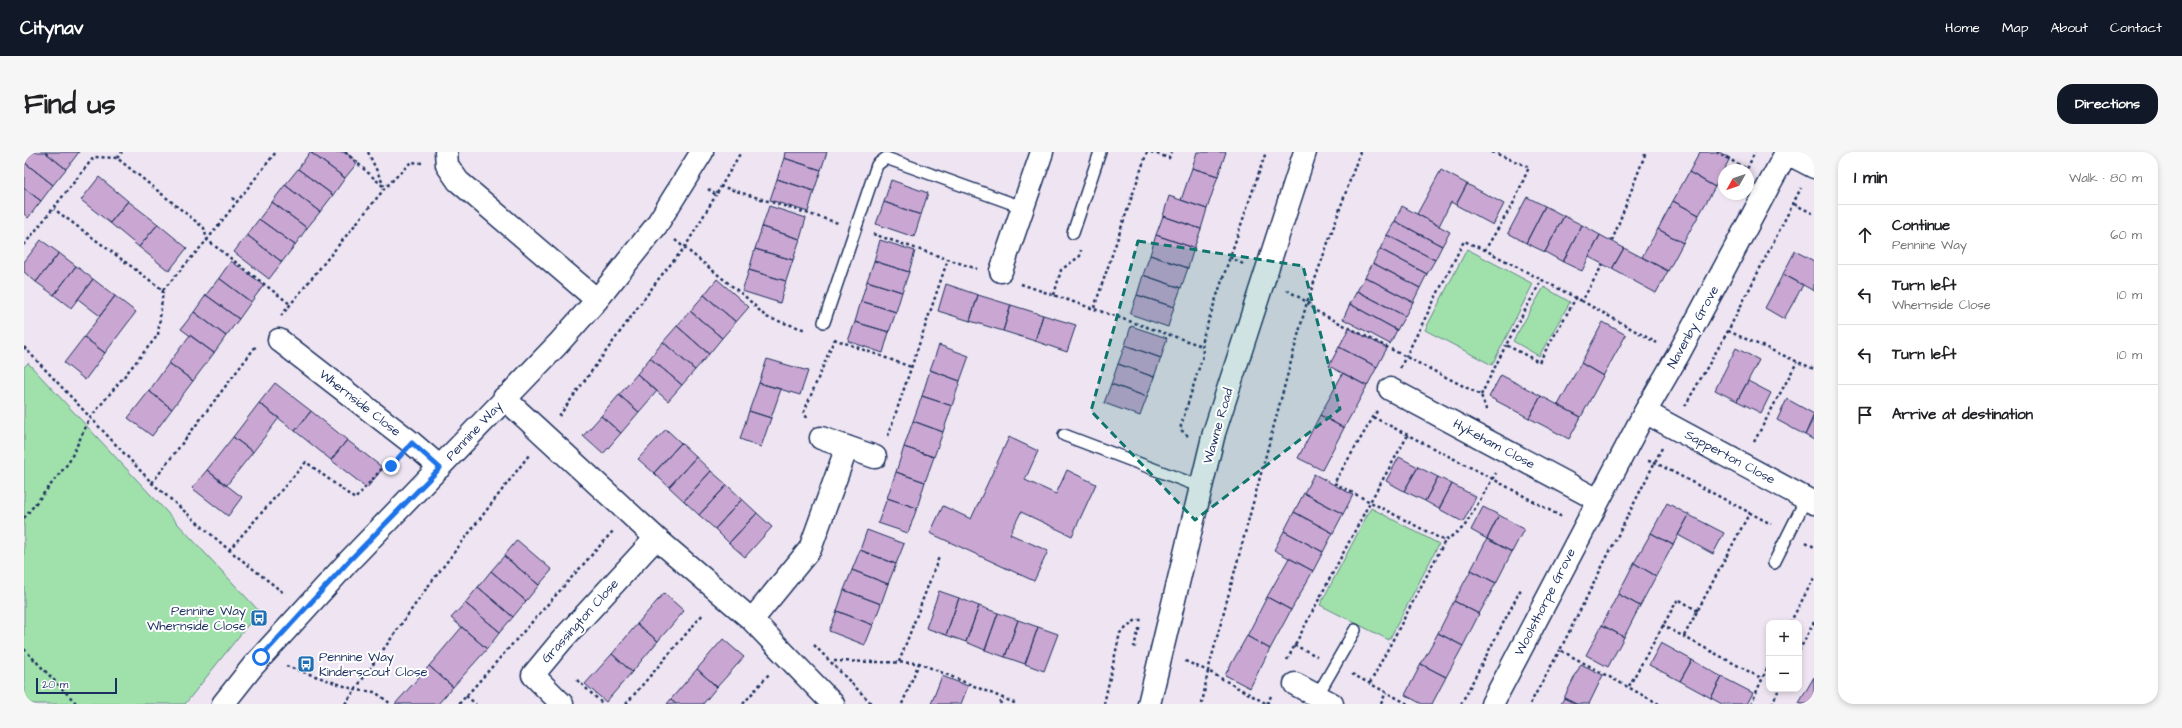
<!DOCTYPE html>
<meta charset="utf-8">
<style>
:root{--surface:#fff;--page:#f6f6f6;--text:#202124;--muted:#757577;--line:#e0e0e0;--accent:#111827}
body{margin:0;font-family:"Architects Daughter",sans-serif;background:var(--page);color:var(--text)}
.controls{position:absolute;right:12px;bottom:12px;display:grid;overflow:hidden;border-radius:8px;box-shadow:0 2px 6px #0003}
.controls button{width:36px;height:36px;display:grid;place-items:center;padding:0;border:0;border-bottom:1px solid var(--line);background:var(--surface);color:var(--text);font:20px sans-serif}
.compass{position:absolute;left:1694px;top:12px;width:36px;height:36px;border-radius:50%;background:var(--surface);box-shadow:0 2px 6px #0003;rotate:230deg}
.scale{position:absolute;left:12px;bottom:10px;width:81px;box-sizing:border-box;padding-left:4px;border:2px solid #1b2f5e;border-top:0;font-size:11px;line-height:14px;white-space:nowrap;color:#1b2f5e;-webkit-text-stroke:3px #fff;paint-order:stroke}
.stop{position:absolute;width:12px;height:12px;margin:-9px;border:3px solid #1a73e8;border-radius:50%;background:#fff}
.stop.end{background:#1a73e8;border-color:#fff;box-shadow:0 1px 4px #0008}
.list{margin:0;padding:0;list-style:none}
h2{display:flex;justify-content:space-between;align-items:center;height:52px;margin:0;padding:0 16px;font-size:17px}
h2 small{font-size:13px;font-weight:400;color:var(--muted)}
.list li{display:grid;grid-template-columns:26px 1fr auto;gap:12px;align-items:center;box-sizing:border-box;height:60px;padding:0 16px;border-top:1px solid var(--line)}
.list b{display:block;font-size:15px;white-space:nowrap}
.list p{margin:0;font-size:13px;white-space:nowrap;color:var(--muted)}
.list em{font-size:13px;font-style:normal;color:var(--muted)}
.icon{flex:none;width:22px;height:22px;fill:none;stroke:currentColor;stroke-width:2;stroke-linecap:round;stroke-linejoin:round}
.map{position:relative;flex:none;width:1790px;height:552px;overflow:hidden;border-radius:16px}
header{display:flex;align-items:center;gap:24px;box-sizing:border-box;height:56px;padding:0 20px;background:var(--accent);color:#fff}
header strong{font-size:19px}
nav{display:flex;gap:22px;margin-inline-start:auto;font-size:14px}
.intro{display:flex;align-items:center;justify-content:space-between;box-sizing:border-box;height:96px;padding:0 24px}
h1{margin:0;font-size:28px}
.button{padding:10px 18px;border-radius:16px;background:var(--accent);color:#fff;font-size:14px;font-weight:700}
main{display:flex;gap:24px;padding:0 24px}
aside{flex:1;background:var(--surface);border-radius:16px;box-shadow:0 2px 6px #0003}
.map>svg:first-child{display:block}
</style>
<header>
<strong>Citynav</strong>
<nav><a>Home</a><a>Map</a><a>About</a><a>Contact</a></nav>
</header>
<div class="intro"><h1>Find us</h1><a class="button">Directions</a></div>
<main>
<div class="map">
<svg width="1790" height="552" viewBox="0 0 1790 552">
<rect width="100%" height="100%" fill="#efe5f2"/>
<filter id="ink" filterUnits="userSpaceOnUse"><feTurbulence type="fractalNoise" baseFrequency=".025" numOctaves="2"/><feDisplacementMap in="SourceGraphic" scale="8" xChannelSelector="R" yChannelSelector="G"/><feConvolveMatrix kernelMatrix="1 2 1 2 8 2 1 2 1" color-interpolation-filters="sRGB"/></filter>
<g filter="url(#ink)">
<!-- green -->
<path fill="#a0e1ab" stroke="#5e8884" d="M1443,97L1509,132L1468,213L1401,178Z
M1520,135L1546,150L1515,204L1489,189Z
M4,211L235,459L161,552H0V215Z
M1347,356L1415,392L1365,488L1296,453Z"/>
<!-- building -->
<path fill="#c9a7d2" stroke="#1b2f5e" d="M0,0H21L42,17L29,33L0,10Z
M21,0H55L42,17Z
M286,0L321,26L309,43L274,17Z
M286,0H321L334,10L321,26Z
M761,0H803L797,18L760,6Z
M1173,0H1202L1194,24L1168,16Z
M1676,0H1695L1706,6L1691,35L1665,20Z
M760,6L797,18L790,39L753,27Z
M0,10L29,33L17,49L0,36Z
M1168,16L1194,24L1183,57L1157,48Z
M274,17L309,43L296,60L261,33Z
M1417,18L1443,32L1432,53L1427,50L1415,74L1393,62Z
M1665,20L1691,35L1675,63L1649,49Z
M75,25L104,49L86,71L57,48Z
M753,27L790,39L784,60L746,48Z
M867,28L904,41L897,63L860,50Z
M1443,32L1480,52L1469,73L1432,53Z
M261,33L296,60L283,76L248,50Z
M0,36L17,49L4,66L0,62Z
M1145,44L1183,57L1177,77L1139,64Z
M1503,45L1521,54L1502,91L1484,81Z
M104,49L134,72L115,95L86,71Z
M1649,49L1675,63L1659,91L1634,77Z
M248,50L283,76L271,93L235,67Z
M860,50L897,63L890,85L852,72Z
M745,54L782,66L776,87L738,75Z
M1378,54L1426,80L1418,94L1371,69Z
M1521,54L1540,64L1521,100L1502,91Z
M1139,64L1177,77L1170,96L1132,83Z
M1540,64L1558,73L1539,110L1521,100Z
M235,67L271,93L258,110L223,83Z
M1371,69L1418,94L1411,108L1363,83Z
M134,72L163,96L145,119L115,95Z
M1558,73L1576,83L1558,119L1539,110Z
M738,75L776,87L769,108L731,97Z
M1634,77L1659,91L1644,119L1618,105Z
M223,83L258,110L245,127L210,100Z
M1132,83L1170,96L1164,116L1126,103Z
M1363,83L1411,108L1403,122L1356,97Z
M1576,83L1600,96L1588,117L1565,105Z
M17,88L35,101L12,130L0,120V110Z
M856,88L891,99L885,120L850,109Z
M1600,96L1644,119L1632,141L1588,117Z
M731,97L769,108L762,129L725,118Z
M1356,97L1403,122L1396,136L1349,111Z
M1771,99L1790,109V139L1759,122Z
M35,101L52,114L30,143L12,130Z
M1126,103L1164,116L1157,136L1119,123Z
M207,109L240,133L227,150L195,126Z
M850,109L885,120L878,140L843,129Z
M1349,111L1396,136L1389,150L1341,125Z
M52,114L69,127L47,156L30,143Z
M725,118L762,129L756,151L718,139Z
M1759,122L1779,133L1760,167L1741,156Z
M1119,123L1157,136L1150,155L1113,143Z
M1341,125L1389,150L1381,164L1333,139Z
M195,126L227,150L215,167L182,143Z
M69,127L91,144L76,164L54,147Z
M693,127L725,155L712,170L680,143Z
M843,129L878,140L872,160L837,149Z
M922,132L954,143L946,169L914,159Z
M1333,139L1381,164L1373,178L1326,152Z
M182,143L215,167L202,184L170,160Z
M680,143L712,170L698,186L666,159Z
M954,143L987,153L979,179L946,169Z
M1113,143L1150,155L1144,175L1106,162Z
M91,144L112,160L81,201L60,185Z
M837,149L872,160L865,180L831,170Z
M1326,152L1373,178L1366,192L1319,167Z
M987,153L1019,163L1011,189L979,179Z
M666,159L698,186L685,202L653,174Z
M170,160L202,184L190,201L157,177Z
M1019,163L1052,173L1043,200L1011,189Z
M831,170L865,180L859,201L824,189Z
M1579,170L1602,183L1579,224L1557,211Z
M653,174L685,202L671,218L639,190Z
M1107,174L1143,186L1137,206L1101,193Z
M1325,176L1363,196L1353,215L1315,195Z
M166,183L190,201L169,229L145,211Z
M60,185L81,201L61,228L40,211Z
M639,190L671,218L658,233L626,206Z
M915,193L945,204L936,229L906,218Z
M1101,193L1137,206L1130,225L1094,212Z
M1315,195L1353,215L1343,234L1305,214Z
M1712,196L1735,208L1713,249L1691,238Z
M626,206L658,233L644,249L613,222Z
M743,207L784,219L776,243L735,231Z
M145,211L169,229L148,257L125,239Z
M1557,211L1579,224L1557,265L1534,253Z
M1094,212L1130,225L1123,245L1087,232Z
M906,218L936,229L928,254L898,244Z
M1319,221L1343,234L1320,276L1296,263Z
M613,222L633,239L615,260L595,243Z
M1477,223L1517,244L1505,266L1465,245Z
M1724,229L1747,241L1737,261L1713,249Z
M251,231L287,259L271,279L235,251Z
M735,231L757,237L747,266L725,259Z
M1087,232L1123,245L1116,264L1080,251Z
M125,239L148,257L128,284L104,266Z
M595,243L615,260L597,281L577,264Z
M898,244L928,254L919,280L889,269Z
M1517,244L1557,265L1545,287L1505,266Z
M1763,247L1790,262L1781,283L1753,268Z
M235,251L255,266L229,300L209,285Z
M287,259L323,288L307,308L271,279Z
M725,259L747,266L737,295L716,287Z
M1296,263L1320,276L1298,318L1274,306Z
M577,264L597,281L579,302L559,284Z
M1790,265V288L1781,283Z
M889,269L919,280L910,305L880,295Z
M642,277L657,291L630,321L614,307Z
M209,285L229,300L202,334L183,318Z
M985,285L1014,299L1001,328L1032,342L1043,318L1072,332L1048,384L997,360L986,382L1024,399L1010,429L906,381L919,354L947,367Z
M323,288L359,316L343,336L307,308Z
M657,291L672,305L645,335L630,321Z
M880,295L910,305L901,330L872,320Z
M672,305L687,319L660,349L645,335Z
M1375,305L1394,315L1380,339L1362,329Z
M1394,315L1414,325L1401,349L1380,339Z
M183,318L218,345L204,364L168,336Z
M687,319L703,333L675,363L660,349Z
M872,320L901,330L893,356L863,346Z
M1290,322L1329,343L1319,362L1280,341Z
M1414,325L1428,332L1415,357L1401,349Z
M1428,332L1452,345L1439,370L1415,357Z
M703,333L718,347L691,377L675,363Z
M1280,341L1319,362L1309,381L1270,360Z
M863,346L893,356L884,381L854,371Z
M718,347L733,361L705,391L691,377Z
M1643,351L1665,363L1649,393L1627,381Z
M1459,355L1475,363L1463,387L1447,378Z
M1270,360L1309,381L1299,400L1260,379Z
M733,361L748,375L721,405L705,391Z
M1475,363L1500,377L1488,400L1463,387Z
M1665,363L1700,381L1689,402L1654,383Z
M843,378L880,392L872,412L836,398Z
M1260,379L1299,400L1289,419L1250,398Z
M1627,381L1649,393L1632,424L1610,411Z
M1463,387L1488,400L1472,431L1447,418Z
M493,388L528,418L515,433L480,404Z
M836,398L872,412L864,432L828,418Z
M480,404L515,433L502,449L467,419Z
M1265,406L1289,419L1267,458L1243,445Z
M1610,411L1632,424L1616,454L1594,442Z
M828,418L864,432L857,452L820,438Z
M1447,418L1472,431L1455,462L1430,449Z
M467,419L502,449L489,465L454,435Z
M454,435L489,465L476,480L441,451Z
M820,438L857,452L849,473L813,459Z
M915,439L935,446L922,483L902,476Z
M640,441L660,459L634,489L613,472Z
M1594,442L1616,454L1600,485L1578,473Z
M1243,445L1267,458L1246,497L1223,484Z
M935,446L955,454L942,490L922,483Z
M1430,449L1455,462L1439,494L1414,481Z
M441,451L476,480L463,497L427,466Z
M955,454L974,461L961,498L942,490Z
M813,459L849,473L841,493L805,479Z
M974,461L994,468L981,505L961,498Z
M994,468L1014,475L1001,512L981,505Z
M613,472L634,489L608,520L588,502Z
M1578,473L1600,485L1584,515L1562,503Z
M438,475L463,497L429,535L405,514Z
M1014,475L1034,482L1020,519L1001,512Z
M1414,481L1439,494L1422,525L1397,512Z
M1223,484L1246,497L1226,536L1201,523Z
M699,487L720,505L693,535L673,517Z
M1637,491L1668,508L1656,529L1625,513Z
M588,502L608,520L582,550L561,532Z
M1668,508L1698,525L1687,546L1656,529Z
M1397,512L1422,525L1408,552H1398L1381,543Z
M1557,512L1579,523L1565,552H1552L1540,546Z
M405,514L429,535L414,552H371Z
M673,517L693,535L679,552H652L647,547Z
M918,524L944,534L937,552H907Z
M1698,525L1729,541L1723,552H1698L1687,546Z
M1790,525V552H1777L1775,551Z
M1540,546L1552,552H1537Z
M647,547L652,552H643Z"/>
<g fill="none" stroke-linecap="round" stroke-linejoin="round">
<!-- service casing -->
<g stroke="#1b2f5e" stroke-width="14">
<path id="service" d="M1049,81L1076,0
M800,170L853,13L862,6L998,55
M1040,283L1177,335
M1750,411L1782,347
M1293,544L1331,478"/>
</g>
<!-- minor casing -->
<g stroke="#1b2f5e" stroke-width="25">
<path id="minor" d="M422,0L423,13L434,29L573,148
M1761,0L1790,15
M977,119L1018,0
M255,188L388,291L416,315
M1366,237L1574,348
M480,246L632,386L728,468L809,552
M1621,260L1790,351
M797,286L851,305
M728,468L786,397L823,295
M1271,532L1308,552
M199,552L229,514L325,409L534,192L573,148L632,74L678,0
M538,552L509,523L538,488L632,386
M1468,552L1621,260L1654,203L1762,1"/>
</g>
<!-- tertiary casing -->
<g stroke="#1b2f5e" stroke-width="25">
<path id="tertiary" d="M1125,552L1190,281L1281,0"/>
</g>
<!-- path -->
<path stroke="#1b2f5e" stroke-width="2.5" stroke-dasharray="3 3" stroke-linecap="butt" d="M321,0L361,36
M344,0L360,34
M1127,0L1145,6L1147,0
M1468,0L1505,15L1490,50L1461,98L1558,149
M1692,0L1723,17L1731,0
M93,6L98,0
M696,34L814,71
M684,37L692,43L717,0
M208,46L213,50
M1770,52L1790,62
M849,82L953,117
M651,88L724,147L742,165L782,178
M1588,89L1622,0
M0,93L70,5L93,6L180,76L183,88L266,152
M1219,112L1206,105L1242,0
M1579,112L1558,149L1633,191
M1516,131L1482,193L1515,210L1552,146
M997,132L1178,194
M139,138L183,88L252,0
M1263,138L1283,150L1336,0
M1030,143L1037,118L1056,104L1057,98
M1070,156L1123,0
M257,164L361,36L387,10L398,11
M1704,179L1790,217
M810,187L887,215
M0,195L128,331L205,398L261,442
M1376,216L1440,89L1461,98
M1457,243L1482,193
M1661,254L1704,179L1777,36
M1353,259L1310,331L1421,389L1440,375L1472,321
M535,264L636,125L661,95L692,43
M1349,265L1469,327L1536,364L1538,362
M783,266L780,260L810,188
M864,284L924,107
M1164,284L1156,277L1179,203L1178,188L1206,105
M1730,290L1773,210
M1624,309L1630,310L1747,372
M128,331L232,194
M0,366L45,310L66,266L134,183L139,138L30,57
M1782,390L1790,395
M205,398L282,310L331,347L362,312L367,314L371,309
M1766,471L1790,426
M1638,473L1737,526
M1660,484L1726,360
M790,493L848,552
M1270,493L1293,504
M1112,495L1110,494L1116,474
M0,497L53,552
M1775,499L1790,470
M1263,508L1346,350L1384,283
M810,509L895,511L993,552
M1161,509L1184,519L1283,150L1292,159L1457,243L1463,260
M875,510L915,405
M262,514L332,538L351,540L367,552
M1328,522L1384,552
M553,528L579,552
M1346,531L1421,389
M1605,534L1654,447L1674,459
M442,544L452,552
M321,552L402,437L505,303
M435,552L589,379
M602,552L680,461
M719,552L745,522
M878,552L895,511
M976,552L979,545
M1080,552L1096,481L1112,468H1120
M1178,552L1184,519L1243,552
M1243,552L1248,542
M1357,552L1362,540
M1437,552L1498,435
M1506,552L1536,498
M1635,552L1536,498L1638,296
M1727,552L1745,512
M1748,552L1755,537"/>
<!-- service -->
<use href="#service" stroke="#fff" stroke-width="11"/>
<!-- minor -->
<use href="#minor" stroke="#fff" stroke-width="22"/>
<!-- tertiary -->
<use href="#tertiary" stroke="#fff" stroke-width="22"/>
</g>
</g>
<g fill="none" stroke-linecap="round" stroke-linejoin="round" filter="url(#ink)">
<!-- route -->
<path stroke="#1a73e8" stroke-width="5" d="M237,505L325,409L416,316L388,291L367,314"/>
</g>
<!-- marked area -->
<path fill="#0f766e" fill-opacity="0.2" stroke="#0f766e" stroke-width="3" stroke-dasharray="8 5" stroke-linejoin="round" d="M1114,89L1279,114L1316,257L1171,368L1067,259Z"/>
<!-- icons -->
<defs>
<g id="bus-square" transform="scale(0.9)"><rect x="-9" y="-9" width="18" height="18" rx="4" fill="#1f6fb2" stroke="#fff"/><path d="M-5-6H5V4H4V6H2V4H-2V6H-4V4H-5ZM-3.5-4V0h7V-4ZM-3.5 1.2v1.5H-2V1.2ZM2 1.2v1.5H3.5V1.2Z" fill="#fff"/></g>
</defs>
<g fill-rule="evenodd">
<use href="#bus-square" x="235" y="466"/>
<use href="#bus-square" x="282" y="512"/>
</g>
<g text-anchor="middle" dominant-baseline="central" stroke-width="4" stroke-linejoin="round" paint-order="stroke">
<!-- street labels -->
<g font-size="13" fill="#1b2f5e" stroke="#fff">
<text transform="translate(1669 175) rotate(-61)">Navenby Grove</text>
<text transform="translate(336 251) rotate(38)">Whernside Close</text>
<text transform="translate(1194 274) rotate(-74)">Wawne Road</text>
<text transform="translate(450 279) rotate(-47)">Pennine Way</text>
<text transform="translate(1470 292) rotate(28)">Hykeham Close</text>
<text transform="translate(1706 305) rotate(28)">Sapperton Close</text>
<text transform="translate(1521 450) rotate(-63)">Woolsthorpe Grove</text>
<text transform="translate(556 469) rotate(-48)">Grassington Close</text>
</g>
<!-- poi labels -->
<g font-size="13" fill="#1b2f5e" stroke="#fff" text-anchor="end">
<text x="222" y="459">Pennine Way<tspan x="222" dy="15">Whernside Close</tspan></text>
<text x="295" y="505" text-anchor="start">Pennine Way<tspan x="295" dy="15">Kinderscout Close</tspan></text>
</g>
</g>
</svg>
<div class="controls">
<button>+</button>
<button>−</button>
</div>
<svg class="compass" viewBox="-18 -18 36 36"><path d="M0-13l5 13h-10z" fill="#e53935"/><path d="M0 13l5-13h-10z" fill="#757577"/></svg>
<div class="scale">20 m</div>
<div class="stop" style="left:237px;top:505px"></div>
<div class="stop end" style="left:367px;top:314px"></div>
</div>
<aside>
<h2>1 min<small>Walk · 80 m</small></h2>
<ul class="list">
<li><svg class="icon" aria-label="ahead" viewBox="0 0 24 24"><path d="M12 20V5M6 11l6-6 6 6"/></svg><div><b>Continue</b><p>Pennine Way</p></div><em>60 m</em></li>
<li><svg class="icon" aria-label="left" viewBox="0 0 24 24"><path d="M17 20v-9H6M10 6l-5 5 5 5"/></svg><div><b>Turn left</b><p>Whernside Close</p></div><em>10 m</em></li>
<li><svg class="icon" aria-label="left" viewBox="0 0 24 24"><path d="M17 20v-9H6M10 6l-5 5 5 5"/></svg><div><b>Turn left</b></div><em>10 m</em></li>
<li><svg class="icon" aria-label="arrive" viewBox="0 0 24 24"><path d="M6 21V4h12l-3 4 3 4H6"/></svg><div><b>Arrive at destination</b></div></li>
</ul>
</aside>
</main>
